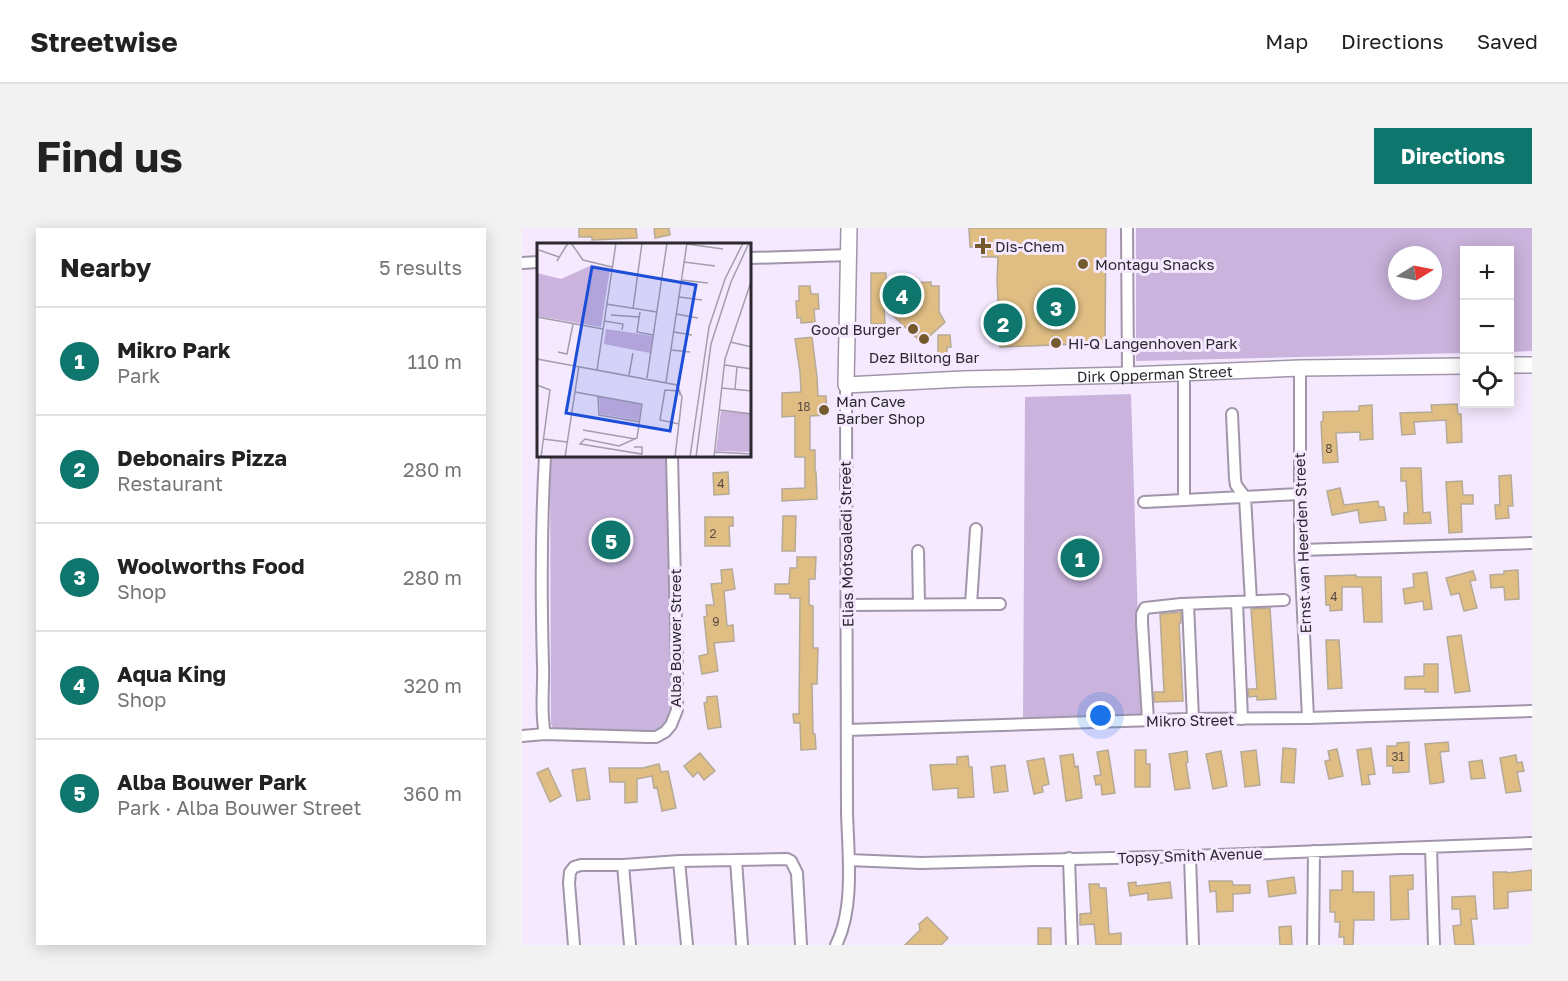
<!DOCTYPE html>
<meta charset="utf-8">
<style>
:root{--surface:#fff;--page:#f2f2f2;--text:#222;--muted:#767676;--line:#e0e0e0;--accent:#0f766e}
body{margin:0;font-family:"Golos Text",sans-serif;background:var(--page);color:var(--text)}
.controls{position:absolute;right:18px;top:18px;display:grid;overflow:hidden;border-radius:0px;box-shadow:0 3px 15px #0003}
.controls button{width:54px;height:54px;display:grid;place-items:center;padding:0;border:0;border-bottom:2px solid var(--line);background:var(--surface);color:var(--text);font:30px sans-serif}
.compass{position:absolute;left:866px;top:18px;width:54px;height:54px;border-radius:50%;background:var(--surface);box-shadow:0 3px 15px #0003;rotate:80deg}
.you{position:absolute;left:579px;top:488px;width:21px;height:21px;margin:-15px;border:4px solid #fff;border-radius:50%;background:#1a73e8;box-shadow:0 0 0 9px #1a73e833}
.badge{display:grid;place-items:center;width:39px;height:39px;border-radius:50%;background:var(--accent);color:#fff;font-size:20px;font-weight:700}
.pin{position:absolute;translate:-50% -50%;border:3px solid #fff;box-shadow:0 2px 6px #0006}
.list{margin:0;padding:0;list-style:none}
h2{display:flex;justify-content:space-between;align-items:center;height:78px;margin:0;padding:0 24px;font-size:26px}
h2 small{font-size:20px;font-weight:400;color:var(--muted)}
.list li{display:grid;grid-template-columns:39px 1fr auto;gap:18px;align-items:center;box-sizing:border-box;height:108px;padding:0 24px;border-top:2px solid var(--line)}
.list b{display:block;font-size:22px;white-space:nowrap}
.list p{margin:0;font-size:20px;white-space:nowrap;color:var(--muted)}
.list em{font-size:20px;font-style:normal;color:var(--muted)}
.icon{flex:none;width:33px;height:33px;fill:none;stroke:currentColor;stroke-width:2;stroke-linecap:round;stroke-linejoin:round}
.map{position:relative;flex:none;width:1010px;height:717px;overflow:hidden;border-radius:0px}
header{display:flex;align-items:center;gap:36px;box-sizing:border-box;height:84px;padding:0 30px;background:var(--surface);border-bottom:2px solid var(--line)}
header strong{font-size:28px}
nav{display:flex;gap:33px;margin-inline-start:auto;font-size:21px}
.intro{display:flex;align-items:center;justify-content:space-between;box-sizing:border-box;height:144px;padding:0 36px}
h1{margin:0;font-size:42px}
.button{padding:15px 27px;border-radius:0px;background:var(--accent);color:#fff;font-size:21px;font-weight:700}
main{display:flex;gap:36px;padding:0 36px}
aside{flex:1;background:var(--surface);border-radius:0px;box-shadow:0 3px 15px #0003}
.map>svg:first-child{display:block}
</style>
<header>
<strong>Streetwise</strong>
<nav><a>Map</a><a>Directions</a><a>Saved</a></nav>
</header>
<div class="intro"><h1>Find us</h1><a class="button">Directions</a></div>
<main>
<aside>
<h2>Nearby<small>5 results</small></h2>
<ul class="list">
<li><span class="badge">1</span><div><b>Mikro Park</b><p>Park</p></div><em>110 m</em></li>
<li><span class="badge">2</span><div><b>Debonairs Pizza</b><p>Restaurant</p></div><em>280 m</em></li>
<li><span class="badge">3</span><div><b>Woolworths Food</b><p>Shop</p></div><em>280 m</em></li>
<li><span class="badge">4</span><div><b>Aqua King</b><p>Shop</p></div><em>320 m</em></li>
<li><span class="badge">5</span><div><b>Alba Bouwer Park</b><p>Park · Alba Bouwer Street</p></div><em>360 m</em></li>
</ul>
</aside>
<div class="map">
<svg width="1010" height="717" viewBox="0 0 1010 717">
<rect width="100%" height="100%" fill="#f5e9ff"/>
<!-- green -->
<path fill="#cab3dc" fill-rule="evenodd" d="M614,0H1010V123L988,124L987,22H942V125L614,133ZM875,27H911V63H875Z
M609,166L619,491L501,493L503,169Z
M28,228H149V487L143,499L135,505L35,507L29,496Z"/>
<!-- building -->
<path fill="#dfbd83" stroke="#b6aa96" stroke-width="1.5" d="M57,0H114L115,10L70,12V9H57Z
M132,0H147L148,7L133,10Z
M447,0H584L583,115L478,119L475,52L476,29H460V19H448Z
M349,45H364V56L409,54V58H417V84L423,94L400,115L362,79L363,96H349Z
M277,58H288L289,66H296L297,81H292L293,94L279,95V90H275L274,73H277Z
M416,107H428L429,119H425V134L405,135L404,127L416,126Z
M290,109L295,149L296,168H304L305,187L288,188V222H293V244H294L295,271L260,273V261L283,260V229H273V188L260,189V165L279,164L278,144L273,111Z
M935,176L936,186H939L940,214L925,215L924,192L892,194L893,206L880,207L878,185L910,184L909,177Z
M850,177L851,211L838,212V204L814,205L816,234L801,235L799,194L801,193V184L837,183V178Z
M879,240H899L901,285L908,284L909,295L882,296V285H886L884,253H879Z
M206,244L207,266L192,267L191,245Z
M989,247L991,278H986L987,290L974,291L973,277H978L977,248Z
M940,253L941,267H951V276H939L940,304L927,305L924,254Z
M818,260L822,277L856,273L857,279H862L864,292L838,295L836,282L810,287L805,263Z
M261,288H274L273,323H260Z
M183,289H211V298H207L208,318H183Z
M275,329H294L293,351H287V377L291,378V420H296L295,456H290L291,506H293L294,521L279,522L278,495H272L271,486H277L278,370H268V366H253V356H267L268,340H275Z
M210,341L213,361L202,363L205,398L211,397L212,413L192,415L196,443L180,446L177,428L186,426L182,389L185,388L184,377H192L189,356L200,355L199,342Z
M996,342L997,371L983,372L982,359L969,360L968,347L982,346V343Z
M951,343L954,352L948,353L955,380L942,383L937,365L929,367L924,350Z
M905,344L910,381L902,382L901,373L883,376L881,361L892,359L891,346Z
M834,347V349H859L860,394H842L840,359H820V382L808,383V377H804L803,348Z
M748,380L754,471L735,472V468L727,469L726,461H735L729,381Z
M659,384V395H657L661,473L632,474V464H642L638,386Z
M939,407L948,463L933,465L925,409Z
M804,412H817L820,460L806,461Z
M902,436H916V464H903V461H883V449L902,448Z
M195,468L199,499L186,501L182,475L185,474V469Z
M887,514V544L871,545V538H865V518H875V515Z
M926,514L927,523L918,524L922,554L908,556L903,516Z
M761,520L774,521L772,555L759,554Z
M849,520L853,546L846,547L848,556L840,557L835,522Z
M815,521L821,548L807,551L803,533L808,532L806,523Z
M586,522L593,565L580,567L579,556L574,557L572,548L579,547L575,524Z
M613,522H624V536H628V559H613Z
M734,522L738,557L723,559L719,524Z
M665,523L666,534L664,535L668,560L653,562L647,526Z
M699,523L705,558L691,561L684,526Z
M178,525L193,543L182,552L176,544L171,549L162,538Z
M551,526L553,539L556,538L560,570L544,573L538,528Z
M994,527L995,535L1000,534L1002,543L995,544L999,563L984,565L978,530Z
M446,528L447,539H450L452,569L436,570V560L411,562L408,537L435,536V529Z
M522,530L527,556L520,558L521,564L512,566L505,533Z
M960,532L963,550L949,551L947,534Z
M137,536L139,544L146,543L154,580L140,583L135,559L132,560L130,548L115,551V574L103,575V554H88L87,540H121Z
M483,537L486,563L472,565L469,539Z
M26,540L39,568L28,574L15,545Z
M63,540L68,571L55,573L50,542Z
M1010,642V662L986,664V680L972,681L971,644H985V645Z
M820,643H831V664H852V692H832L831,717H822V709H817L818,694H813V684H808V662H820Z
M891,647V661L886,662L887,691L869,692L868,648Z
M772,649L774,665L747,669L745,653Z
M687,653H710L711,657H728V665L711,666V683L695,684L694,663L688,664Z
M614,654V658L648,654L650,670L626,672V665L608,668L606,655Z
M567,656H577V660H584L587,706L599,705V717H574L572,696L558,697V686L569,685Z
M953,668L955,691H949L952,717H933L931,698L939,697L938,681H930V669Z
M405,689L426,710L419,717H383L398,702L397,696Z
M769,698L770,717H758L757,699Z
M516,700H529V717H516Z"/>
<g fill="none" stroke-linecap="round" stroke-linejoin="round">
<!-- street casing -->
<g stroke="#a095a9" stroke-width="14">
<path id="street" d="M605,0L606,147
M228,30L328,27
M0,35L16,34
M778,140V322L786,490
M710,186L713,251L714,257L723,269L729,373
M23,228C19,298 19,367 21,437C22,459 18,484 23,506
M662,272L777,266
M622,274L662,272V144
M778,322L1010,315
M396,323L397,376
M715,374L720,491
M449,376L454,301
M666,376L671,491
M325,377L478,376
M626,492L620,395V386L623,380L659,376L762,372
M325,502L664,491L786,490L1010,483
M0,508L23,506L126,509H134L143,504L149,497L155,482V438L150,228
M909,619L912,717
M668,628L671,717
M547,630L550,717
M214,632L220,717
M327,632L399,635L668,628L1010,615
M157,633L165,717
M101,637L108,717
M52,717L47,655L48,644L52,639L59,637H101L157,633L265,631L269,633L275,645L279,717
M314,717C333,680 326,624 325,584L324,157
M791,717L792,623"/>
</g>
<!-- secondary casing -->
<g stroke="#a095a9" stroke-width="18">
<g id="secondary">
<path id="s1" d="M327,0L324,157L441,151L606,147L778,140L942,138"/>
<path d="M987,137H1010"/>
</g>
</g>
<!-- street -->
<use href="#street" stroke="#fff" stroke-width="10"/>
<!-- secondary -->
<use href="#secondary" stroke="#fff" stroke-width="15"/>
</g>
<!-- markers -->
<g fill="#745a2c" stroke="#f5e9ff" stroke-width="2">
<path d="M458 9h6v6h6v6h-6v6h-6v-6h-6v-6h6z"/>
<circle cx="561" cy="36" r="6"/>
<circle cx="391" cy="101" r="6"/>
<circle cx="402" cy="111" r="6"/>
<circle cx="534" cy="115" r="6"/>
<circle cx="302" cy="182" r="6"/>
</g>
<g text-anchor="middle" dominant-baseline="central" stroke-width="6" stroke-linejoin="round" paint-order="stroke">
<!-- number labels -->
<g font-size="12" fill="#594d45">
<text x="282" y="178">18</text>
<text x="807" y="220">8</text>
<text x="199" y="255">4</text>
<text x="191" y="305">2</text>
<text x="812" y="368">4</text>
<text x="194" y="393">9</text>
<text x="876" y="528">31</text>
</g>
<!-- poi labels -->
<g font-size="15" fill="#2c2830" stroke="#f5e9ff" text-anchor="start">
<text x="473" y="18">Dis-Chem</text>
<text x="573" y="36">Montagu Snacks</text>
<text x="379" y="101" text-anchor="end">Good Burger</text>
<text x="546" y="115">Hi-Q Langenhoven Park</text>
<text x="402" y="129" text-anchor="middle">Dez Biltong Bar</text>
<text x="314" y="173">Man Cave<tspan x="314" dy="17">Barber Shop</tspan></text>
</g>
<!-- street labels -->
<g font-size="15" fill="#2c2830" stroke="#f5e9ff">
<text stroke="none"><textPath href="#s1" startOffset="466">Dirk Opperman Street</textPath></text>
<text transform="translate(780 315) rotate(-92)">Ernst van Heerden Street</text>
<text transform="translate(324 316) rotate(-91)">Elias Motsoaledi Street</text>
<text transform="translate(153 410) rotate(-90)">Alba Bouwer Street</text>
<text transform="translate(668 492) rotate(-1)">Mikro Street</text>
<text transform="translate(668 627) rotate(-2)">Topsy Smith Avenue</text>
</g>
</g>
<!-- overview -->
<g transform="translate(15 15)">
<rect width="214" height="214" fill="#f5e9ff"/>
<path d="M55,22L73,25L64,84L0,73V30L24,36ZM69,86L116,93L113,110L67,101ZM62,153L104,161L103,178L63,171ZM184,168L214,170L215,209L179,208Z" fill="#cab3dc"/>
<path fill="none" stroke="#a59cac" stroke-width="1.5" d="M34,0L46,17L75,24M150,1L186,6M2,7L22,14M20,18L31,0M147,19L178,23M144,37L171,40M142,54L165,57M69,61L120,69M96,66L105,0M103,69L100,89L116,92M139,71L161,75M74,72L102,74M0,74L66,86M67,78L86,81L85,87M137,89L155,92M193,99L215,104M134,107L153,109M21,109L30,111L36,81M0,116L140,142L145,154L138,214M188,122L215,126M60,127L79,0M92,132L96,110M110,135L130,0M129,139L150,0M0,142L13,147L4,214M185,145L215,148M198,146L200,124M38,149L105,161L100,195L82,203L48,196L43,201L105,211V204H97M61,153L62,172L103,179M183,167L215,171M142,181L123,177L128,147L142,148L143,152M46,187L98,196M6,196L30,199M178,209L215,211M28,214L42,123M153,214L172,84L188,36L206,0M159,214L174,101L194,39L212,0M177,214L188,116L215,36"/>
<path fill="#1d4ed8" fill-opacity="0.15" stroke="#1d4ed8" stroke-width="3" d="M55,24L159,42L133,188L29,170Z"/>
<rect width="214" height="214" fill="none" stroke="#2c2830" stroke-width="3"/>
</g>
</svg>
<div class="controls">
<button>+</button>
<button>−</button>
<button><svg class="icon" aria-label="locate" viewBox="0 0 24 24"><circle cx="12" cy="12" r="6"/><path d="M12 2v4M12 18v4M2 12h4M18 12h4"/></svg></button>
</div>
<svg class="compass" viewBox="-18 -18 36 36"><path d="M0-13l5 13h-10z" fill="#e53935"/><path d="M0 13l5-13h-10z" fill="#767676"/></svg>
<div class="you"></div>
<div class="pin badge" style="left:558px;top:330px">1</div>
<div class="pin badge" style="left:481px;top:95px">2</div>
<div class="pin badge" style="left:534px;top:79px">3</div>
<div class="pin badge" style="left:380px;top:67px">4</div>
<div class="pin badge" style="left:89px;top:312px">5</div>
</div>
</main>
